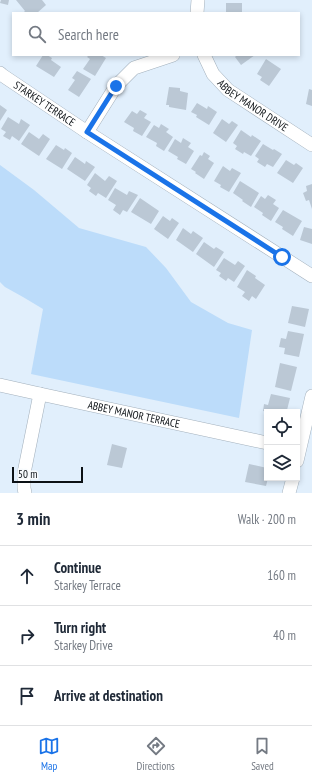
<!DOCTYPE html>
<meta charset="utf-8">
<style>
:root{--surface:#fff;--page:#f6f6f7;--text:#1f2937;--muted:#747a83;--line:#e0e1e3;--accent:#1a73e8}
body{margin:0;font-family:"PT Sans Narrow",sans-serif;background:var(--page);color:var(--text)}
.controls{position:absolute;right:12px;bottom:12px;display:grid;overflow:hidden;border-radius:0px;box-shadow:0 2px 6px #0003}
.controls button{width:36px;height:36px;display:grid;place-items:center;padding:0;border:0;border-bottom:1px solid var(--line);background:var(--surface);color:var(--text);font:20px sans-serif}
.scale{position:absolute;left:12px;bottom:10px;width:71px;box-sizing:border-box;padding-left:4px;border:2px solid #0c1115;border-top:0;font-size:11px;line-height:14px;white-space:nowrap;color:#0c1115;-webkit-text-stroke:3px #f8fbfd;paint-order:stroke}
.stop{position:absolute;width:12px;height:12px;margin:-9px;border:3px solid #1a73e8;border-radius:50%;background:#fff}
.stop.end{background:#1a73e8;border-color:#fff;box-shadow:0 1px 4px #0008}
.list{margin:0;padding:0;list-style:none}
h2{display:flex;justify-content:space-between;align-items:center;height:52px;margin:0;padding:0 16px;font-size:17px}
h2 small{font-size:13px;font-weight:400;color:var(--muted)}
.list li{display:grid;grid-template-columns:26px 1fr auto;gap:12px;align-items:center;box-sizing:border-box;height:60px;padding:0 16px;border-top:1px solid var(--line)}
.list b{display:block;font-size:15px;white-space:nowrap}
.list p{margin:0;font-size:13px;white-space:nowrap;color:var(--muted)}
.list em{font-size:13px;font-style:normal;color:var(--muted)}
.icon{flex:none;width:22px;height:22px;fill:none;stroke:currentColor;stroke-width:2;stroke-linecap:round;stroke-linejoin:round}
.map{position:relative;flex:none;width:312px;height:493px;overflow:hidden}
.search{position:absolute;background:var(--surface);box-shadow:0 2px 6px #0003;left:12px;right:12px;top:12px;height:44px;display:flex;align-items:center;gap:10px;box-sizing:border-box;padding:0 14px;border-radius:0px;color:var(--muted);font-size:15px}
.sheet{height:232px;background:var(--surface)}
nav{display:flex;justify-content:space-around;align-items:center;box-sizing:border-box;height:56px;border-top:1px solid var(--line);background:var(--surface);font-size:11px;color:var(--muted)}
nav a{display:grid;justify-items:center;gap:2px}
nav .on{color:var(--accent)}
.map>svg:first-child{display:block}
</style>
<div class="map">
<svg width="312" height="493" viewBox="0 0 312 493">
<rect width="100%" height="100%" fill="#e1effc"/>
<!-- green -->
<path fill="#bcdcfa" d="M0,165L34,190L79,228L146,247L166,268L191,302L228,323L252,330L239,418L31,374L43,309L23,297L5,287L0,282Z"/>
<!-- building -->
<path fill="#bbc8d5" d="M1,0H9L8,5L0,3Z
M16,0H42L46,5L37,13H23L25,11Z
M226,3H242V13H226Z
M43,55H47L52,58L51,60L61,67L54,77L36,66Z
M89,55H101L106,58L95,76L83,69L90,59L87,57Z
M237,55H255L241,65L235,57Z
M266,59L281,69L269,86L260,80L262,77L257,74Z
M77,71L91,79L79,97L68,90L75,80L72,78Z
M169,87L180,88V91L188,93L186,110L169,107V105H166Z
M309,89L312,90V106L306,104Z
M197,103L207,109L208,106L217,112L209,125L196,117L197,115L191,112Z
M0,105L7,110L0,121Z
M140,110L147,114L144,118L151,122L142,136L133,131L134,128L124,122L132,111L137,114Z
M8,117L19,124L21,119L30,125L19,141L12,136L10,140L3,136L6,132L1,129Z
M222,119L229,124L232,121L238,125L226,142L213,133Z
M161,124L169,129L166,132L173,137L164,151L156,146L157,143L146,137L154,125L159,128Z
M241,130L251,137L252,135L261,141L251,156L244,152L243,154L235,149L237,146L233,143Z
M29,132L39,139L43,134L50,139L39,156L21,144Z
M183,138L191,143L188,147L194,151L186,164L177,159L178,157L168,151L175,139L181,143Z
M263,144L273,150L274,149L282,154L273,167L267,164L265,167L257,162L259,159L255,156Z
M56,145L64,150L65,148L72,153L62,169L46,159Z
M204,152L210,156L208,159L214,163L204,179L195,173L196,172L191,169L200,155L202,156Z
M75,157L85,164L86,161L95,167L85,181L67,169Z
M286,160L294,165L296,163L303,168L293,183L277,173Z
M223,166L230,171L232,168L241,173L229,192L220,187L221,185L214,181Z
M95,173L105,181L109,176L117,181L106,198L98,193L96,196L89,191L91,188L87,185Z
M240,181L259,193L251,207L242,201L243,200L233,193Z
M312,184V209L309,200L306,201L303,193L307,191L306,186Z
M115,188L127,195L129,191L138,195L127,212L123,210L120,215L113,210L116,205L108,200Z
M268,195L276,200L273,204L279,208L271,221L262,215L263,213L254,207L261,196L265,199Z
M140,198L159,211L151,224L131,212Z
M283,210L302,221L293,236L282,229L283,227L275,222Z
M163,216L170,221L172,218L179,223L168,239L154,229Z
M304,227L312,229V244L300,240Z
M183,228L191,234L193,231L203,238L193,252L176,240Z
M204,242L214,249L216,247L224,252L214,267L196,254Z
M224,258L235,265L238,261L245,266L234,282L228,278L226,281L219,276L221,273L216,270Z
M247,270L256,276L255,278L265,285L256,299L252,296L249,301L242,296L245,292L237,287Z
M292,306L309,309L305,327L288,323Z
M288,331L304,334L299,357L284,354L285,348L279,347L281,338L286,339Z
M280,363L297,367L291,391L275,387Z
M271,394L290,398L287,410L283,409L282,412H267L263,411L264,404L268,405Z
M112,444L127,448L122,468L107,465Z
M249,464L267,468V478H268L266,486L245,482Z"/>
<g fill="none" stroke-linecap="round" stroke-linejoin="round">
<!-- minor casing -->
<g stroke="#a3b0bc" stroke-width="14">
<g id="minor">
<path d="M197,13L198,0"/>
<path id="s1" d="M204,55L213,74L228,90L312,145"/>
<path id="s2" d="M0,73L2,75L87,132L312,276"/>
<path d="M87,132L116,86L134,68L173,55"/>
<path id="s3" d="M0,385L40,394L267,443"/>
<path d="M297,461L312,396"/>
<path d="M25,493L24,488V473L40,394"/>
<path d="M289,493L293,478"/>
</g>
</g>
<!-- minor -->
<use href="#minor" stroke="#fff" stroke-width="13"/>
</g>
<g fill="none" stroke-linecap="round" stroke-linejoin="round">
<!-- route -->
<path stroke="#1a73e8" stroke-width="5" d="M116,86L87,132L282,257"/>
</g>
<g text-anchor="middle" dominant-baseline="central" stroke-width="3" stroke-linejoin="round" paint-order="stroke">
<!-- street labels -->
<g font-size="11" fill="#0c1115" stroke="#f8fbfd">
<text stroke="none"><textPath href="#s2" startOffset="54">STARKEY TERRACE</textPath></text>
<text stroke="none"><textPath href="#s1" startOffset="72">ABBEY MANOR DRIVE</textPath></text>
<text stroke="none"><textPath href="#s3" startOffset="137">ABBEY MANOR TERRACE</textPath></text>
</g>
</g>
</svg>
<div class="controls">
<button><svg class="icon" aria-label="locate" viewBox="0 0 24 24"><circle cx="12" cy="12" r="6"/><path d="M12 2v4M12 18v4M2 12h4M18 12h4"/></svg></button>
<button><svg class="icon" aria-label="layers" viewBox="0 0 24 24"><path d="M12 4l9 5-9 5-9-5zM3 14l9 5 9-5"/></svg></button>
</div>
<div class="scale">50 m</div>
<div class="stop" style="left:282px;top:257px"></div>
<div class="stop end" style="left:116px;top:86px"></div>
<div class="search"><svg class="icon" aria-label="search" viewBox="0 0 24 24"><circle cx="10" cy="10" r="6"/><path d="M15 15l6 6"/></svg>Search here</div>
</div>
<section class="sheet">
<h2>3 min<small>Walk · 200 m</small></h2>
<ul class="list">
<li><svg class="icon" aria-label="ahead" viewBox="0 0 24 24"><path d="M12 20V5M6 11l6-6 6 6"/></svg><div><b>Continue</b><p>Starkey Terrace</p></div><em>160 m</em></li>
<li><svg class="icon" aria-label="right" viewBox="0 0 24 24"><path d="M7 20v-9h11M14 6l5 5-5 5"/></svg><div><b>Turn right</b><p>Starkey Drive</p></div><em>40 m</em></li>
<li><svg class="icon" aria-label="arrive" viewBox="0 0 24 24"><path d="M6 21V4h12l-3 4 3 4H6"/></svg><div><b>Arrive at destination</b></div></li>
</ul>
</section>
<nav>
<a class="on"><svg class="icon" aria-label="map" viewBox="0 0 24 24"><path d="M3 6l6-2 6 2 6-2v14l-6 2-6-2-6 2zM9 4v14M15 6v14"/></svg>Map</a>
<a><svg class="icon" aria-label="directions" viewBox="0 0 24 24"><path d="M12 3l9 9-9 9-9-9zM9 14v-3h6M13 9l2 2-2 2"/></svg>Directions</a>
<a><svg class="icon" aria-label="saved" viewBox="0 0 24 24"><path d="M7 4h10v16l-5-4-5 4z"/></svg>Saved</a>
</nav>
